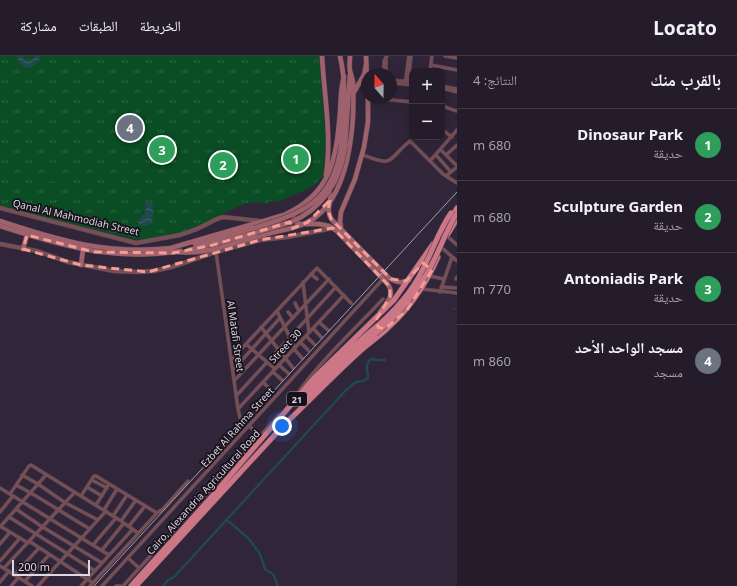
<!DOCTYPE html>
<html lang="ar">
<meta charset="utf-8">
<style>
:root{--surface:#251c2b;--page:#2d2533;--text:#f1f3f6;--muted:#a3a1a9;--line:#423a47;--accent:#8c9099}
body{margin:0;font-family:"Noto Sans","Noto Naskh Arabic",sans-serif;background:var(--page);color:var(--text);direction:rtl}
.controls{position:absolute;right:12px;top:12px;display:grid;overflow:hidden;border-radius:8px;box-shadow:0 4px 16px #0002}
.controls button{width:36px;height:36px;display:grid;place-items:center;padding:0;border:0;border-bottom:1px solid var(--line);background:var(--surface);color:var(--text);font:20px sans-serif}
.compass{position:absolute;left:361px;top:12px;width:36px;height:36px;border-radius:50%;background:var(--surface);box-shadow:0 4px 16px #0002;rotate:340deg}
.scale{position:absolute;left:12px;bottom:10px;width:78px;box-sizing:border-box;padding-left:4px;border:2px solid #ded7e4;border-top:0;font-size:11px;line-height:14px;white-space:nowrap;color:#ded7e4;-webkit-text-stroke:3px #16111a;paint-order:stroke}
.you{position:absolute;left:282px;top:370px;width:14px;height:14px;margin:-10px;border:3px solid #fff;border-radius:50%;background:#1a73e8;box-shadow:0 0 0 6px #1a73e833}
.badge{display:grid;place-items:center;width:26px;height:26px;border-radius:50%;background:var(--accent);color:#fff;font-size:13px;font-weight:700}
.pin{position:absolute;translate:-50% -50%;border:2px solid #fff;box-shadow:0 1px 4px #0006}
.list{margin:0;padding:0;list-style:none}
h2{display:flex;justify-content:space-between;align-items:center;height:52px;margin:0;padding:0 16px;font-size:17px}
h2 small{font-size:13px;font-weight:400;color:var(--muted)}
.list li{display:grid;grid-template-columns:26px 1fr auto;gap:12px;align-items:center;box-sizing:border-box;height:72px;padding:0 16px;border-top:1px solid var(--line)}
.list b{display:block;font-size:15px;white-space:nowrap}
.list p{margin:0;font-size:13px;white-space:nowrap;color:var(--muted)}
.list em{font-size:13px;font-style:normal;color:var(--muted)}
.map{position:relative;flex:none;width:457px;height:530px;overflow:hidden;direction:ltr}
header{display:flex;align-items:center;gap:24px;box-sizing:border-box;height:56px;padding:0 20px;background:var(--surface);border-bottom:1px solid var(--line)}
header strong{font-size:19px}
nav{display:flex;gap:22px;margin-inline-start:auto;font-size:14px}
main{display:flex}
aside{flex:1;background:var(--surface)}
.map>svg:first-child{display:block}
</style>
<header>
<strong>Locato</strong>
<nav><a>الخريطة</a><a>الطبقات</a><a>مشاركة</a></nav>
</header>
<main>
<aside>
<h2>بالقرب منك<small>النتائج: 4</small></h2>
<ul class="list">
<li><span class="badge" style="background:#2e9e5b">1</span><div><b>Dinosaur Park</b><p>حديقة</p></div><em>680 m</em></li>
<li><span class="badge" style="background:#2e9e5b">2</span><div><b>Sculpture Garden</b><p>حديقة</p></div><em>680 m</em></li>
<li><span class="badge" style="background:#2e9e5b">3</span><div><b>Antoniadis Park</b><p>حديقة</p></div><em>770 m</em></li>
<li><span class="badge" style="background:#6b7280">4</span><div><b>مسجد الواحد الأحد</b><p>مسجد</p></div><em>860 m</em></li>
</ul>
</aside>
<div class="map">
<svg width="457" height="530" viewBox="0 0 457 530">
<defs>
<pattern id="park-tufts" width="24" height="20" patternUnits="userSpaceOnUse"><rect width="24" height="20" fill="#0a4c23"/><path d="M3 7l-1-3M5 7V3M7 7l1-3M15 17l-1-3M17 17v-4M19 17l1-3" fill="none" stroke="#2d6543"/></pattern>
<pattern id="water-waves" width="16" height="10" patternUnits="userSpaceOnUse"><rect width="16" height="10" fill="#1f494e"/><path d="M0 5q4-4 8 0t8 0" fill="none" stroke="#3f6267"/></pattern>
</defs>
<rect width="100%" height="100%" fill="#312539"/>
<!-- park -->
<path fill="url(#park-tufts)" d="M0,0H319L326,86L323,121L313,130L276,147L275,144L268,146V148C262,147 255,146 249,147C231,151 217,162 200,170C185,177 150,185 134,183L0,150Z"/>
<!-- pitch -->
<path fill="#0a4c23" d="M49,106L60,109L56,126L44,124Z"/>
<!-- water -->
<path fill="url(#water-waves)" d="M17,0H23L25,4L29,5L33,3L34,0H41L37,8L29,12C22,11 18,7 17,0Z
M148,145L151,146C155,152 154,164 149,169L143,170L139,169L138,165L145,156L146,146Z"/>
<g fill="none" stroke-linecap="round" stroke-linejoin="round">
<!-- stream -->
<path stroke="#1f494e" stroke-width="1" d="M453,253H457"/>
<!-- canal -->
<path stroke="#1f494e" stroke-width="2.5" d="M380,304H385
M226,464L232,468L249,483L260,498L265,513L273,518L278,530
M163,530L168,524L174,521L346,334L356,326L363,325L368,322C368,315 364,309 371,303L377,304"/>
<!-- minor casing -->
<g stroke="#4d4154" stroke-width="4">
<path id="minor" d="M445,0L457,2
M431,9L457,14
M430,15L432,0
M384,18V5L387,0
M386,18V1
M391,24L412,26
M391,27L412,29
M405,28L409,0
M408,28L411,0
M442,30L457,33
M442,32L457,36
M372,42L412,46
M442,50L457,55
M444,75L452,81
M441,94L457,110
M363,99C396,112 387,103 410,85L443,118L457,127
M436,99L451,116
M446,99L457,89
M430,105L457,74
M446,120L457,111
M447,180L457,189
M442,192L457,205
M216,196L238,353L240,362L243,366
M311,218L317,223
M430,220L444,223
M456,223L457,221
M303,226L309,277
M441,231L457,232
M422,233L457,237
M440,236L452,201
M295,247L299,255
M277,255L295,292
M288,256L293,262
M319,266L328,274
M261,271L293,312
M313,272L321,281
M306,280L314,288
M300,286L308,294
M246,288L275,313
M294,293L302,302
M231,304L317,212L351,247
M279,309L288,317
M233,314L280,262
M273,316L282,324
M234,325L329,223
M263,326L272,335
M297,338C322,303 354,274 383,243
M236,340L336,231
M238,353L344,239
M249,370L260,379
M22,419L38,428L64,446L98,464
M92,424L107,432
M16,429C42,442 65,459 90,473
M87,431L102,440
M0,432L109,499
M10,438L29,410L31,409L121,465L138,477
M81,440L94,420H96L157,457
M96,449L109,428
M16,453L41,470L102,507
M104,454L117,433
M0,456L13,440
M113,460L127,439
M9,461L95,515
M121,465L136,444
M0,470L28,487
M129,470L145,450
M0,471L46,419
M29,485L93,527
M0,488L10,476
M93,489L116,462
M102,494L124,467
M128,502L139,512
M0,505L20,482
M0,510L32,530
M4,512L75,436
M14,519L39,492
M25,525L49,499
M0,526L9,515
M11,530L19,521
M38,530L106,455
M81,530L133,473
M90,530L157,457L163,453L188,425
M102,530L383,223
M116,530H121
M123,530L279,359"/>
</g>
<!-- tertiary casing -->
<g stroke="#4d4154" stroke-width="5">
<path id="tertiary" d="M0,152L136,187L180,179L197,173L217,163L223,161L260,165
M0,188L37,195L68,206L114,215L138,216L154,215L172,211L216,196L260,184L288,181L333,172"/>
</g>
<!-- secondary casing -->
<g stroke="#4d4154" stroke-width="5.5">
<path id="secondary" d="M322,0C324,39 332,80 326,119
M340,0C347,30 344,60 341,90
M366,0L367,24
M354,36L364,19L366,9
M345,91L350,18
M326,133C337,142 322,152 333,165L389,222C395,226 402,228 409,224
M294,155L293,160L298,168H319L329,170L337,175L387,227C396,239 387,246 380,256
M0,165C60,185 108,199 172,192
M0,170C62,190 116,206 181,195
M341,172L340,165L341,156L355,123L364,91L368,66V42
M195,188L254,172
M171,192L284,159C331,138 336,104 340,57C341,45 340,33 344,21
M23,193L27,179
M189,194L255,177
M178,196C205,199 233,187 259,180C275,175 293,174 308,166C350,144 355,69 353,27C353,23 351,19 350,15C349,11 350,5 350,0
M81,209L83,194"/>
</g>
<!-- trunk casing -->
<g stroke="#4d4154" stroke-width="6">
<path id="trunk" d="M450,163L457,152
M448,178L457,163
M300,342L308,336L339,303L370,276
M305,345L348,300L375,278
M131,530L215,437L315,321L394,244L433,188
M136,530L283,370C308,346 331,322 356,299C366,289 379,281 389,271C411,251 426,228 438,201"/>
</g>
<!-- minor -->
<use href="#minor" stroke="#764f55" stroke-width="3"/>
<!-- tertiary -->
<use href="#tertiary" stroke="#764f55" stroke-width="4"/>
<!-- secondary -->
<use href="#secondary" stroke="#9f616c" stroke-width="4.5"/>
<!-- trunk -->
<use href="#trunk" stroke="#cd7686" stroke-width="5"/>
<!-- rail -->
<path stroke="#a89faf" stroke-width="1" d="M94,530L457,136"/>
<!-- secondary-bridge casing -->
<g stroke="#4d4154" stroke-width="5.5" stroke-linecap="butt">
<path id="secondary-bridge" d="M254,172C301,158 334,146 341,90
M255,177C267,173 279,170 291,166C322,153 341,125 345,91"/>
</g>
<!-- trunk-bridge casing -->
<g stroke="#4d4154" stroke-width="6" stroke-linecap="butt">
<path id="trunk-bridge" d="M370,276C392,258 411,238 423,213C433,194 439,174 451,157
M375,278C397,260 416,238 430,212C440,194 446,174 457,157"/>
</g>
<!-- secondary-bridge -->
<use href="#secondary-bridge" stroke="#9f616c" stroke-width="4.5"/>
<!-- trunk-bridge -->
<use href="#trunk-bridge" stroke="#cd7686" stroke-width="5"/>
</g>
<!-- marked area -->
<path fill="none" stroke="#f59c93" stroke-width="3" stroke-dasharray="8 5" stroke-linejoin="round" d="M330,144L328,154L331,163L391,223L406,225L423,207L432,214L407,254L385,273L378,271L376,264L390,241V231L333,172L260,184L148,216L81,209L23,193L27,179L94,196L173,197L213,189L290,166L291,173L308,166Z"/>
<g text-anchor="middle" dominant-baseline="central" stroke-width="3.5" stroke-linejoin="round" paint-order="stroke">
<!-- shield labels -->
<rect fill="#16111a" stroke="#a29ca7" stroke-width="1" x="287" y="336" width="20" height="14" rx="3"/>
<g font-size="9" font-weight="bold" fill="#ded7e4">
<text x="297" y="343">21</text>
</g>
<!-- street labels -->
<g font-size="10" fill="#ded7e4" stroke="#16111a">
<text transform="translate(76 161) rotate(13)">Qanal Al Mahmodiah Street</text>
<text transform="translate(236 280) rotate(82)">Al Matafi Street</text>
<text transform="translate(285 290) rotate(-47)">Street 30</text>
<text transform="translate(237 371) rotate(-48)">Ezbet Al Rahma Street</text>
<text transform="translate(203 436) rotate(-48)">Cairo, Alexandria Agricultural Road</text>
</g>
</g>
</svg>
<div class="controls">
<button>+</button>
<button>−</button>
</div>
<svg class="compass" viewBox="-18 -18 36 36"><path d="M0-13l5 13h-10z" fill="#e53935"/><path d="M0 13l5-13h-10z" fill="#a3a1a9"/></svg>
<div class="scale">200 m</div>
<div class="you"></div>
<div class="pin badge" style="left:296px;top:103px;background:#2e9e5b">1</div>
<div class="pin badge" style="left:223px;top:109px;background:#2e9e5b">2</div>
<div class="pin badge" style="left:162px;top:94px;background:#2e9e5b">3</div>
<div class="pin badge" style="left:130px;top:72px;background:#6b7280">4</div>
</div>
</main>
